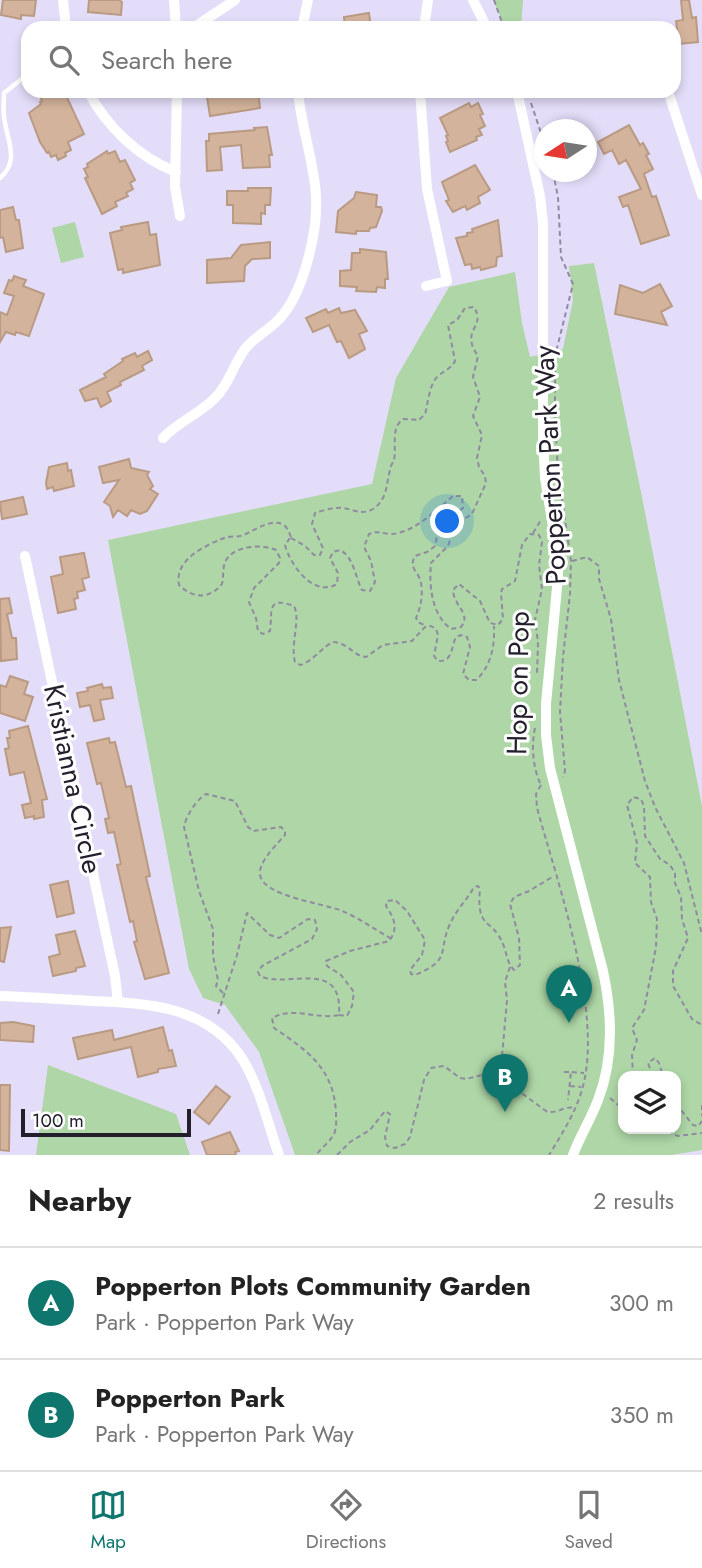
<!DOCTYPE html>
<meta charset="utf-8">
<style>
:root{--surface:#fff;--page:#f6f6f6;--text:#222;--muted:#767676;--line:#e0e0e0;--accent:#0f766e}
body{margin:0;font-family:Jost,sans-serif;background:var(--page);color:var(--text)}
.controls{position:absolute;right:21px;bottom:21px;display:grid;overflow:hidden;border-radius:14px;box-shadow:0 4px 10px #0003}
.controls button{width:63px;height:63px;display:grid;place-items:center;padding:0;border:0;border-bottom:2px solid var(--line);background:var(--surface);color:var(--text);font:35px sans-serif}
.compass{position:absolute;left:534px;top:119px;width:63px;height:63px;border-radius:50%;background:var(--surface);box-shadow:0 4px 10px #0003;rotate:258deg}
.scale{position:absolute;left:21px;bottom:18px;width:170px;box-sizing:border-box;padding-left:7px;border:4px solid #221e2b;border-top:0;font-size:19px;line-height:24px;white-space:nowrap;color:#221e2b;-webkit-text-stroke:5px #fff;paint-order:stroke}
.you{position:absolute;left:448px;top:522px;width:24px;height:24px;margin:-18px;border:5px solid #fff;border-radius:50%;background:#1a73e8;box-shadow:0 0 0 10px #1a73e833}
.badge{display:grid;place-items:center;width:46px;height:46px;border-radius:50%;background:var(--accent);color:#fff;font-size:23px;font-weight:700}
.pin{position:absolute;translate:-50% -58px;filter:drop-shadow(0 2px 4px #0008)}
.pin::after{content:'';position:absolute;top:37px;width:24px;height:21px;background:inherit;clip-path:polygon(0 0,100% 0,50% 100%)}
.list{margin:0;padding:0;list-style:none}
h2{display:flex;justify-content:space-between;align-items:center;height:91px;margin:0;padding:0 28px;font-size:30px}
h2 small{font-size:23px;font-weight:400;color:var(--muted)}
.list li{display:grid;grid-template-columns:46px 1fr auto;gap:21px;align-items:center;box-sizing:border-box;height:112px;padding:0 28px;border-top:2px solid var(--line)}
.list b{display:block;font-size:26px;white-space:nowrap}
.list p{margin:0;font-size:23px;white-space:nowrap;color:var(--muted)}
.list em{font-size:23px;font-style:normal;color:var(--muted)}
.icon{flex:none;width:38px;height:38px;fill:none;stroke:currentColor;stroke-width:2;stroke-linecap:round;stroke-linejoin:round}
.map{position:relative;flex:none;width:702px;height:1155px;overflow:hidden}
.search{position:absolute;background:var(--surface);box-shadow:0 4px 10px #0003;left:21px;right:21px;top:21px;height:77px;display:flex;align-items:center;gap:18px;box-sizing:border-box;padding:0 24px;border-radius:21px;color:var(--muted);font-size:26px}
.sheet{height:315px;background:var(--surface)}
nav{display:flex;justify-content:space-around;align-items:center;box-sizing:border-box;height:98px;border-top:2px solid var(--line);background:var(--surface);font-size:19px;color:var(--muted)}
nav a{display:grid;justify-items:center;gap:4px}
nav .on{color:var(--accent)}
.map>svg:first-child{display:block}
</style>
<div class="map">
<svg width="702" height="1155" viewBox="0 0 702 1155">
<rect width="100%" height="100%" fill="#e4ddf9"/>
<!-- green -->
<path fill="#aed6a6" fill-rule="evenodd" d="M493,0H523L521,28H505Z
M75,222L84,257L61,263L52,228Z
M594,263L642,497L702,806V1150L672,1155H295L259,1052L225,1005L203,998L189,969L108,540L372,484L396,378L449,287L515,272L522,323L530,357L563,349L573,300L569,266ZM623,1076H676V1129H623Z
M48,1065L176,1114L190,1155H36Z"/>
<!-- building -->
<path fill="#d3b39c" stroke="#b99a83" stroke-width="2" d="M3,0H36L34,16L21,15V19L1,15Z
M89,0H119L122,2L121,15L88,12Z
M681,0H689L692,18L696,17L698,42L679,44L676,21L683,20Z
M369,13L371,28H345L344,17Z
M38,91H64L84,134L68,142L71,150L65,153L66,156L58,160L56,155L51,157L49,152L47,153L40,142L29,113L41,104L40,102L42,101Z
M231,91H258L260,108L210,116L207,97L235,95Z
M469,103L471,107L478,103L483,114L480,115L485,126L479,129L482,135L476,137L477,140L450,152L446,142L448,141L446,136L448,135L440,118Z
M629,125L640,145L643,143L649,154L646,155L653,169L644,174L652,197L656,196L669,235L641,244L628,205L623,207L619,197L641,189L626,160L619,164L612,150L604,154L598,142Z
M267,127L272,155H269L270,167L243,168L241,145L220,147L222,170L207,171L206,141H209V134L255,130L254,128Z
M107,151L108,154L115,151L120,162L125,160L135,180L130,183L133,189L126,193L128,196L115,202L117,206L102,214L85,178L88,177L84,169L88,167L87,164Z
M475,165L490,190L478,197L480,203L467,210L465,206L453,212L446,201L449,200L442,182Z
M248,188H271L270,205H265V214L261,213V224L233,223V205H227V191H248Z
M356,192L377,195L376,207H381L382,211L376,227L370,228L369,231H356V234L336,232L338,211L354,198Z
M13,207L16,220H19L23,248L6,252L3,237L0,238V210Z
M498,220L502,256L497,257L496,266L481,270L480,267L472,269L471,264L465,265L456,238L467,236V233L473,232L472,229Z
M148,222L150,235L156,234L160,265L123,273V269L118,270L110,233L122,230L121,227Z
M270,242V258L252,259L245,266L244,281L207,283V260L231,258L241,245Z
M360,249L386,252L388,279H385V288L377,287L376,292L356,291L357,287L340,286V271L351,270L352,253H360Z
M14,276L26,280L23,286L44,294L29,336L16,332L15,335L6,332L0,342V312L7,315L14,296L4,293L9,280L12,281Z
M660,284L672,306L661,312L667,325L615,314L620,285L643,293Z
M339,308L341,313L355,310L367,331L359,334L365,349L349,358L341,341L337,342L329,325L313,332L306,318L326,309L328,313Z
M148,351L152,360L142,366L144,370L120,382L121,385L107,392L111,401L101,407L97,398L85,401L80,390L106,377L104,374L123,361L122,359L135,353L137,357Z
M129,459L131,468L149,472L147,475L153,486L150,489L158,494L147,511L140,514L131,510L127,516L118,510L113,517L110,506L104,502L119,480L103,483L99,467Z
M67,463L68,471L71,470L74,486L54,491L53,487L47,489L46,483L49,467Z
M23,497L27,514L2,519L0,502Z
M84,553L89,577L82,579L85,590L77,592L78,598L74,599L76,609L58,613L51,577L63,574L60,557Z
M9,598L12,613L7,614L12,638H16L17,659L1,661L0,599Z
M10,676L28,682L24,694L33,697L25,721L0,713V685L6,687Z
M102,684L103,688L111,687L113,698L100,700L104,719L94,721L90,705L80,707L77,693L88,691L87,688Z
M28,726L47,799L42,800L44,817L34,819V816L25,818L22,805L31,803L24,772L10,775L5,749L9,748L7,738H10L9,731Z
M109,738L110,743L115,742L126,787L131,786L150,876L146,877L169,973L145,979L134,942L137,941L133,921L130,922L117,865L121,864L114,832L108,833L105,819L109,818L101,783L97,784L87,743Z
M68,881L74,913L57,917L50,885Z
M11,927L4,962L0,961V928Z
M75,931L85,966L76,968V971L53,976L49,957L60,954L56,935Z
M13,1022L34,1026L33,1042L0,1040V1023Z
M163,1027L169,1051L172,1050L176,1066L158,1069V1072L138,1077L131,1047L78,1059L73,1038L112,1030L114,1040Z
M0,1085H10L9,1151L0,1150Z
M216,1086L230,1097L209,1124L194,1112Z
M230,1132L239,1151L235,1152L236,1155H207L202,1142Z"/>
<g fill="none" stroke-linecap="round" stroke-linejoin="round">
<!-- path -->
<path stroke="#918ba1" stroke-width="2" stroke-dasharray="5 3.5" stroke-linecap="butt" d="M494,0L504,28
M531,103L544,142
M553,172L558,197L561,257L573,284L555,356V420L558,471L571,561L570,594L563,657L560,712L565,771L563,777
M533,533L541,520
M291,537C289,532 287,526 282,524C269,518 252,533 240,536C235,537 229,536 224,538C204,546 174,560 179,585C193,599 210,599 222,584C224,576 222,567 226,560C236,545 262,544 276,550L280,558L279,563L254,588L249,602L256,618L258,631L263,634L270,631C273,613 265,595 294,606C301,620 290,644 295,662L300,665C312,662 321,648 333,642C349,643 353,656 366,657L383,645L412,641L425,627L431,626L436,629L438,635L434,656L438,661C453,662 451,647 456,637L461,635L467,637L470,647L463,674L469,680H476C491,667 495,645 494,626
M290,538L285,545C290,565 314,598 337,584L338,573L330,558L333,552L340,550C354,557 355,577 362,590L370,591L375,582L371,561L364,547L369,534C378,530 383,534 391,534C414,533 436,510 453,496H462L463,508L439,527L435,546L427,552L415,556C408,569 419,571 421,583C423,596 421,606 416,618L418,622L426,626
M291,538L305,546L314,555H320L323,548L312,524L315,513C321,511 330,508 336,508C350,506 359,517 373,509C388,499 386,484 390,470C390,466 393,463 394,460C397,446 390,429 403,419L419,420L425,414C428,404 429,384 438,376C445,370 451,369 455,361L448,325L457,320L465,308L474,307C487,328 459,329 478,356L473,377L480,397L473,416L482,435L477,458L479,467L485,476L486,483L472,514L456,524L448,546L431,563C429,585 431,614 451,629L461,627C472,614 453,605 453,590L459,584L480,601L490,623L498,625L503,619L501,593L502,589L515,581L522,545L530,534L539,535L542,542L539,565L542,589L535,620L538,642L537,674
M572,561L587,557L599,566V579L611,619L619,680L645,781L655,807L684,863L702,935
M535,728C531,746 533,769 541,785
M541,785L536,794L537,808C558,884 601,1006 584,1082C578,1109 563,1132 549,1155
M223,993L216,986L218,980L213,956V929L199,891L184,827C186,816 196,800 206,794L235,801L248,827L253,831L281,827L285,831V835C278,843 258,862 260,875C264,897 324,903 342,911C359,918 374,929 390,938
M218,1014L237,955L247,913L270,935L279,938L308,919L315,920L317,929L312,939L262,966L258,972L260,976C288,989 343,957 339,1015C316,1020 294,1006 272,1018L274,1028C308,1051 334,1069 336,1113C336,1120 337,1127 334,1134C329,1143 321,1148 316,1155
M339,1015L347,1016L352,1006L354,992L341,975L327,966L326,961L350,951L389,941C399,928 394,918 386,906L387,901L395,900L407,911L425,940L422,955L410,970L411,974L415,975C453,959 437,952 450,924C456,910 467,900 474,887L478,886L480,889C476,931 492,917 503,944C507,954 507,963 514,970L520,965L519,938L510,904L514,897L529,891L554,876
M496,1066L512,1072L516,1089L546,1111C556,1115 565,1105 575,1108
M564,1072H571L568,1100
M572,1072L584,1073
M633,1076L632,1055L637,1040L632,1028L644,1010L656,947L657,919L651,902L650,877L635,863L637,843L627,805L633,797L641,799L644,806L645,836L660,859L670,865L675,873V883L681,897L682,919L688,938L673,971V986L692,1019L702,1025
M653,1076L648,1063L655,1058L659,1063L663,1076
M570,1086L581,1087
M610,1098L623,1109
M676,1104L693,1125L698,1126L702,1121
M702,1105V1116
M659,1129L678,1136L702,1133
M337,1155L350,1142L370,1130L385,1111L390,1114L385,1137L387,1146L395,1148L405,1144L410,1137L424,1080L431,1068L444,1066L460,1078L466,1079L486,1074L502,1057L507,1000L505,982L510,967"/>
<!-- service -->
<path stroke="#fff" stroke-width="4.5" d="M0,178C21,160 6,139 4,116C3,109 4,101 4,93L28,74"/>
<!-- minor -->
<path stroke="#fff" stroke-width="10" d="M63,0L66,28
M174,0L176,28
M473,0L487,28
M193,28L235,0
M302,28L308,0
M424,28L428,0
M88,91C106,126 138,157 176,172
M177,91L175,187L180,216
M420,91L427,189L447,281L426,286
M517,91L540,196L543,223V437L545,478L558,557V577L546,704V735L550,768L603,971C612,1013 614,1059 598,1100C591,1119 580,1136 573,1155
M668,91L702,195
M163,438C178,422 199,414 214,399C229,385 233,365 245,349C255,336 270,330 281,317C304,291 318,231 316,196C314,161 301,127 298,91
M25,556L115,976L118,1002
M0,996C30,997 61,999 91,1001C148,1003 209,1006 243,1060C260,1088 268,1124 279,1155"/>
</g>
<g text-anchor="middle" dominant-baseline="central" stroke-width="6" stroke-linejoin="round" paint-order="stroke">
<!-- street labels -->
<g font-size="28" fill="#221e2b" stroke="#fff">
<text transform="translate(550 465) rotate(-93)">Popperton Park Way</text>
<text transform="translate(518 683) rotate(-89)">Hop on Pop</text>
<text transform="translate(73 779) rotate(78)">Kristianna Circle</text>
</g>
</g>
</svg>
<div class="controls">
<button><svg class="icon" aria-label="layers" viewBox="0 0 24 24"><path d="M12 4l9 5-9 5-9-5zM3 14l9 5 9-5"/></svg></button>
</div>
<svg class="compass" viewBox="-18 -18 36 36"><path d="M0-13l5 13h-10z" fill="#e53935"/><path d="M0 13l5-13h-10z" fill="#767676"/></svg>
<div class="scale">100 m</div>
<div class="you"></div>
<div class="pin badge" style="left:569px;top:1023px">A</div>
<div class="pin badge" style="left:505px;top:1112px">B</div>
<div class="search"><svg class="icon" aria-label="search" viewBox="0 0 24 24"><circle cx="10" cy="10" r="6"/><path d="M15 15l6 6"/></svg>Search here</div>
</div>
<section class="sheet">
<h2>Nearby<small>2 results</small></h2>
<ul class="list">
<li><span class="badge">A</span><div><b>Popperton Plots Community Garden</b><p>Park · Popperton Park Way</p></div><em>300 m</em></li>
<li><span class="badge">B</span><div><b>Popperton Park</b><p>Park · Popperton Park Way</p></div><em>350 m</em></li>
</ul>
</section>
<nav>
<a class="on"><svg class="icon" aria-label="map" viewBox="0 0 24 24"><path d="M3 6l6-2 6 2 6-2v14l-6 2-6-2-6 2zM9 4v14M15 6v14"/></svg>Map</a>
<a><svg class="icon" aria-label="directions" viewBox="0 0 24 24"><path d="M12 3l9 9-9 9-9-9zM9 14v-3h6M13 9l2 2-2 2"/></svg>Directions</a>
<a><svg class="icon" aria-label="saved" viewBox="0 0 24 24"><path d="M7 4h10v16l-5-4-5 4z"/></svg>Saved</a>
</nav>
